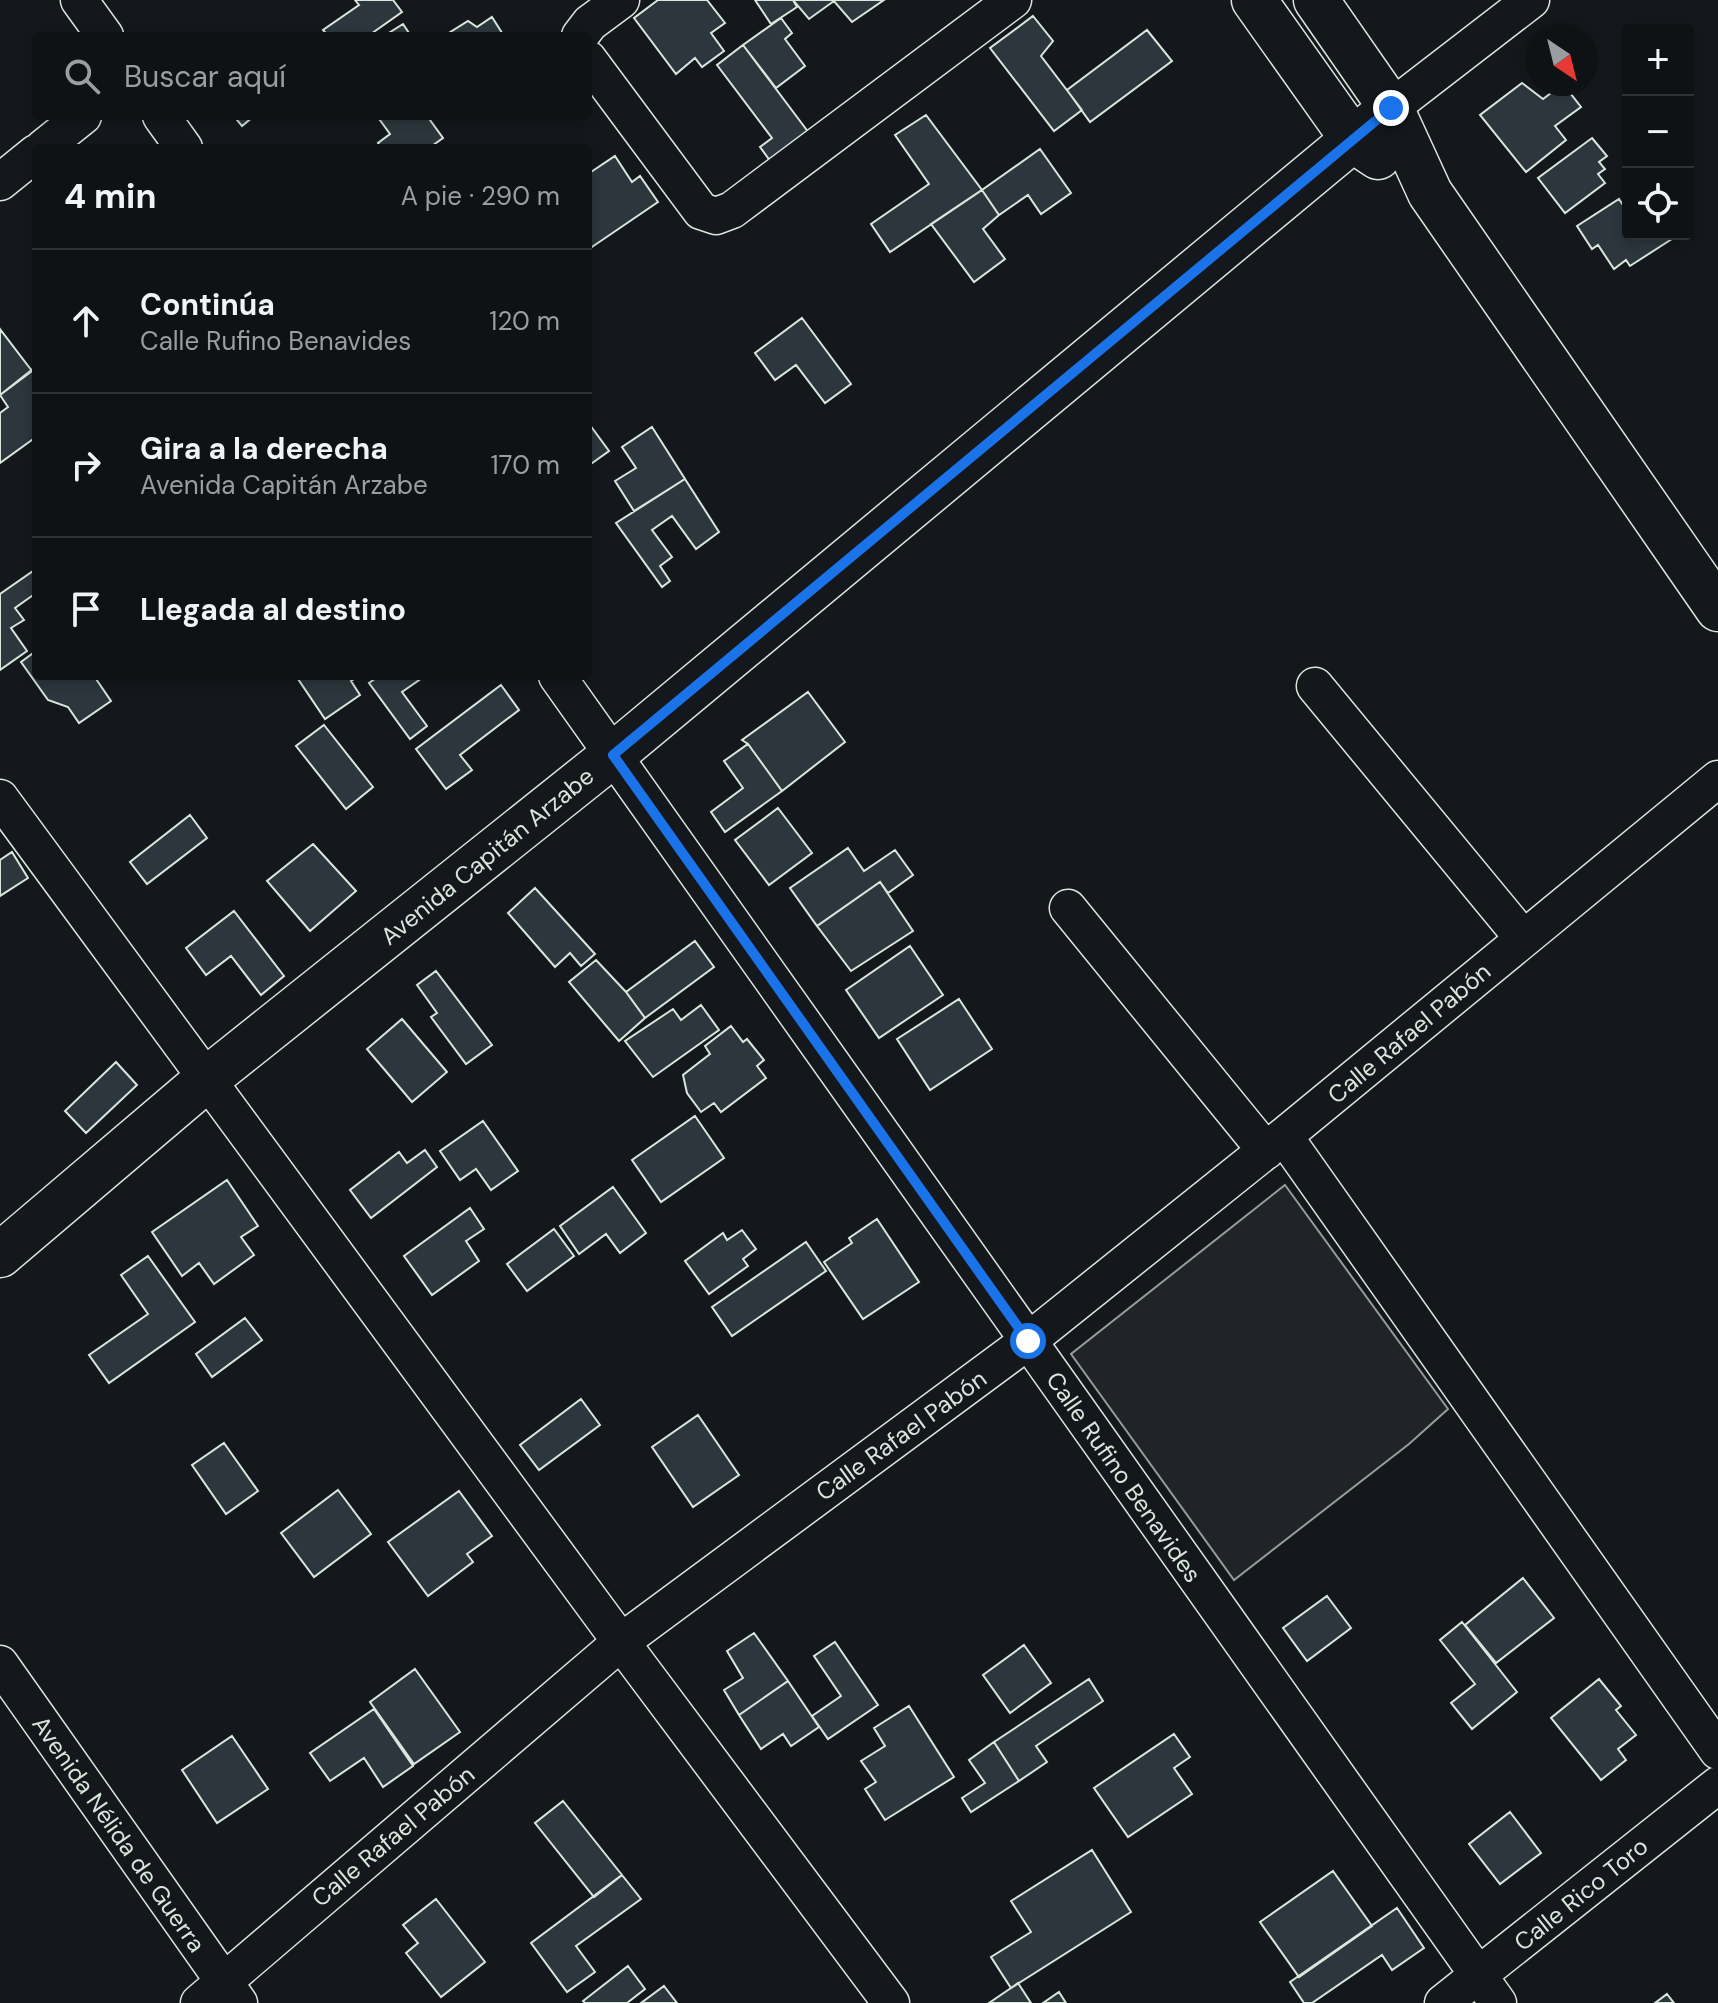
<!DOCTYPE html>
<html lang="es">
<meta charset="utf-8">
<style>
:root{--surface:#0f1215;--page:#181b1e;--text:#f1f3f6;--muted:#9b9ea0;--line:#2f3234}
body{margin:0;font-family:"DM Sans",sans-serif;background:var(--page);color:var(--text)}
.controls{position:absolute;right:24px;top:24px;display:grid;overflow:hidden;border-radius:8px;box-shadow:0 4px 12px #0003}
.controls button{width:72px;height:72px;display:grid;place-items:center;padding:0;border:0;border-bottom:2px solid var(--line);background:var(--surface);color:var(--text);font:40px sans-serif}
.compass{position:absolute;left:1526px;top:24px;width:72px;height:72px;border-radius:50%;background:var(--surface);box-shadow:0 4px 12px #0003;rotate:145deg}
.stop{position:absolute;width:24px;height:24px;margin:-18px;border:6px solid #1a73e8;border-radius:50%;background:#fff}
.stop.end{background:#1a73e8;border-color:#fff;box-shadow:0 2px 8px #0008}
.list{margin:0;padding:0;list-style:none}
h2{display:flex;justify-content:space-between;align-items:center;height:104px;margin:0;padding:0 32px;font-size:34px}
h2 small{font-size:26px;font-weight:400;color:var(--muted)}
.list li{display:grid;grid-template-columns:52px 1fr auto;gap:24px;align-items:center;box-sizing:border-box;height:144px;padding:0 32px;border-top:2px solid var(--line)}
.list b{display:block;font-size:30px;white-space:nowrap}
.list p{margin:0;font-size:26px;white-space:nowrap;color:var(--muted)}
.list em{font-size:26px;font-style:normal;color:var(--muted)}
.icon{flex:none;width:44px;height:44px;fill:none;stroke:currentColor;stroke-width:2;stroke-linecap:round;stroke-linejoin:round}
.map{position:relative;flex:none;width:1718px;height:2003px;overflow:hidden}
.search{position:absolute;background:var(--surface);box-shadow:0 4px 12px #0003;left:32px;top:32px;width:560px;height:88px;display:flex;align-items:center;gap:20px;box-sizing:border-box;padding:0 28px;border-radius:8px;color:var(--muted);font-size:30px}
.panel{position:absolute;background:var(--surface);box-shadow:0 4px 12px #0003;left:32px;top:144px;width:560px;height:536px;border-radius:8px}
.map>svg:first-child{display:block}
</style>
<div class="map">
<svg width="1718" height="2003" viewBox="0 0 1718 2003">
<rect width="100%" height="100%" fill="#14181c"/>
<!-- green -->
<path fill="#202428" stroke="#939e99" stroke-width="2" d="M1285,1185L1448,1409L1409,1444L1234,1580L1071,1354Z"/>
<!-- building -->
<path fill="#2c363c" stroke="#d8e6dc" stroke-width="2" d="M355,0H393L402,12L368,36H328L323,30L359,5Z
M658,0H707L725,23L711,33L724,51L702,67L695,58L676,74L634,18Z
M755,0H793L797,7L771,24Z
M793,0H833L834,1L809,19Z
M833,0H884L852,22Z
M1033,16L1053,41L1041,56L1082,110L1054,131L990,48Z
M492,17L504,36H444L468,21L477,27Z
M781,18L792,33L785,39L805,66L776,88L743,45Z
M403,24L411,36H384Z
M1147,30L1172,61L1090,122L1067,90Z
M743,45L809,133L771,162L760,147L772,138L717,65Z
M1522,83L1543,99L1563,84L1581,107L1555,126L1566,140L1526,172L1480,115Z
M926,115L982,190L890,252L871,224L929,184L895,135Z
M234,116H254L242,126Z
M377,116H435L430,120L443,138L429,148H382L378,143L390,134Z
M1592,138L1607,156L1599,162L1605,169L1598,174L1605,183L1565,213L1538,178Z
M1040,149L1071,193L1041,214L1028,195L999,215L982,190Z
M615,156L632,182L640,176L658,202L589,249L588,174Z
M982,190L999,215L983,229L1005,259L974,282L931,224Z
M1619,199L1628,213V234H1673L1675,237L1630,266L1626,260L1614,269L1598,245L1592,249L1577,226Z
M802,318L851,384L825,403L796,365L775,380L755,353Z
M0,329L32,371L0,395Z
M34,368L36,437L0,463V413L8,407L0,395Z
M590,425L609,451L588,466V426Z
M652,427L685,479L634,511L615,481L636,468L622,447Z
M685,479L719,532L696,549L672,516L652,530L672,557L660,566L670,581L662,587L616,523Z
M36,569V593L15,608L24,620L11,628L27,651L0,670V594Z
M36,651V676H94L111,701L79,723L68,707L48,700L21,662Z
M296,676H359L351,681L360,695L325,719Z
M379,676H425L402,692L427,726L410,739L369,683Z
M501,685L519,710L460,755L472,770L446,789L416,749Z
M808,692L845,742L782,791L748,744L742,740Z
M324,725L373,787L346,809L296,746Z
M748,744L782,791L725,832L711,812L743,788L724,761Z
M778,808L812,853L769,885L735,840Z
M190,815L207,838L147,884L130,862Z
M313,844L356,891L310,931L267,881Z
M848,848L864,871L895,850L913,875L888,893L880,882L817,926L790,888Z
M12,852L28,878L0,896V860Z
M880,882L913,931L851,971L817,926Z
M535,888L595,954L581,966L570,953L555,967L508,913Z
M234,911L284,976L261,995L231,956L206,975L186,948Z
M695,941L714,967L645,1018L626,992Z
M910,946L943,995L879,1038L846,990Z
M596,960L626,992L645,1018L619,1041L569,982Z
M436,971L492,1045L466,1064L431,1017L437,1013L417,985Z
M959,999L992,1049L930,1090L897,1039Z
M701,1005L719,1030L653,1077L625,1041L673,1009L681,1020Z
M402,1019L447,1072L412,1102L367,1049Z
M731,1026L743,1042L747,1039L764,1060L757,1066L766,1078L721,1112L714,1103L701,1112L687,1093L683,1075L710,1054L705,1046Z
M116,1062L137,1085L86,1133L65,1111Z
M695,1116L724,1158L661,1202L632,1160Z
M483,1121L518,1171L491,1190L476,1169L460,1180L440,1151Z
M425,1150L437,1167L371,1218L350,1190L399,1152L407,1163Z
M227,1180L258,1226L241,1237L254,1255L214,1284L199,1263L182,1276L152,1232Z
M613,1187L646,1233L620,1253L606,1234L579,1254L560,1226Z
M470,1208L484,1229L466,1241L479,1261L432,1295L404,1256Z
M877,1219L919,1282L863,1319L824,1262L852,1243L849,1238Z
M554,1229L574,1256L527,1291L507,1264Z
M742,1230L756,1249L743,1259L748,1266L709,1294L685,1261L723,1233L727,1240Z
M806,1242L826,1271L732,1336L712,1307Z
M148,1256L195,1322L109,1383L89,1355L148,1314L121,1275Z
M245,1318L262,1340L212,1377L196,1354Z
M581,1399L600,1425L539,1470L520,1445Z
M698,1415L739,1475L693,1507L652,1447Z
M224,1443L258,1491L226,1514L192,1465Z
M338,1490L371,1534L314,1577L281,1533Z
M459,1491L492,1536L467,1554L473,1562L428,1596L388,1542Z
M1523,1578L1554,1618L1496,1663L1465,1625Z
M1327,1596L1351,1628L1307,1661L1283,1628Z
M1462,1622L1517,1692L1472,1729L1451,1703L1475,1684L1440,1640Z
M754,1633L788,1681L739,1715L724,1690L743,1678L727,1651Z
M835,1642L878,1705L828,1739L812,1716L841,1696L814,1656Z
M1024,1645L1051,1683L1010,1713L983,1675Z
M415,1669L460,1732L414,1764L370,1702Z
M1089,1679L1103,1701L1036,1746L1047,1762L1019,1781L994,1742Z
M1599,1679L1621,1706L1616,1710L1636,1735L1618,1749L1626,1760L1601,1780L1551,1718Z
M788,1681L819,1727L791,1746L783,1734L761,1749L739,1715Z
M909,1706L954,1777L885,1820L865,1789L876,1782L861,1761L885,1746L874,1728Z
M374,1709L413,1766L383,1787L364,1758L330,1781L310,1753Z
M1174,1734L1190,1757L1174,1768L1192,1794L1128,1837L1094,1788Z
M232,1736L268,1789L217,1823L182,1770Z
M994,1742L1019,1781L971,1812L962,1798L985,1783L969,1760Z
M563,1801L622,1875L594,1897L535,1823Z
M1510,1812L1541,1853L1500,1884L1469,1844Z
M1092,1850L1131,1912L1011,1988L991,1957L1031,1932L1011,1901Z
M1333,1871L1372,1926L1299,1977L1260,1922Z
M622,1875L641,1899L576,1946L595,1972L567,1992L531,1943Z
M436,1899L485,1962L441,1997L406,1953L418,1943L403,1925Z
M1397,1908L1424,1948L1392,1970L1382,1955L1312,2003H1304L1290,1982Z
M628,1966L645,1989L627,2003H585L583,2001Z
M1018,1983L1031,2003H989L1011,1988Z
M664,1986L677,2003H641Z
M1059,1992L1066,2003H1043Z
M1667,1994L1674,2003H1655Z"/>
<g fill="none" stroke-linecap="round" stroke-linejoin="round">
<!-- street casing -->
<g stroke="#d8e6dc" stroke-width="39">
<path id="street" d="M79,0L105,36
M580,36L590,23L621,0
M588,59L701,211L716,216L732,210L1013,0
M1391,108L1531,0
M161,116L184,148
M43,148L83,116
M0,182L36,153
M557,676L1498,2003
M1315,686L1523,938
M0,798L621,1642L891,2003
M1068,908L1266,1151
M1284,1136L1718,1751
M0,1664L239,2003
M199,2003L621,1642L1028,1341L1284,1136L1718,779
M1443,2003L1718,1785"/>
</g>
<!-- secondary casing -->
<g stroke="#d8e6dc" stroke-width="47">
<path id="secondary" d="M1254,0L1354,141L1378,157
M1316,0L1391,108L1430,193L1718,609
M0,1255L207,1079L613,755L1391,108"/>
</g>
<!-- street -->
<use href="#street" stroke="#14181c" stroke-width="36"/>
<!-- secondary -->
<use href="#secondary" stroke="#14181c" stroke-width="44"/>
</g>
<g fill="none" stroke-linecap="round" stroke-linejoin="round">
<!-- route -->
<path stroke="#1a73e8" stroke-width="10" d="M1028,1341L613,755L1391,108"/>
</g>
<g text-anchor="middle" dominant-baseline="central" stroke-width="6" stroke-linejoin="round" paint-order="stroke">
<!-- street labels -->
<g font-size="24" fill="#d8e6dc" stroke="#14181c">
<text transform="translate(487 856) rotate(-39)">Avenida Capitán Arzabe</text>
<text transform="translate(1409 1033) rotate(-40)">Calle Rafael Pabón</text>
<text transform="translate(901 1435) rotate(-36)">Calle Rafael Pabón</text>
<text transform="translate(1124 1477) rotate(55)">Calle Rufino Benavides</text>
<text transform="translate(119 1834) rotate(55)">Avenida Nélida de Guerra</text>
<text transform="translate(393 1836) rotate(-40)">Calle Rafael Pabón</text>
<text transform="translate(1581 1894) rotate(-39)">Calle Rico Toro</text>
</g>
</g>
</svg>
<div class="controls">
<button>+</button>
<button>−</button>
<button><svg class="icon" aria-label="locate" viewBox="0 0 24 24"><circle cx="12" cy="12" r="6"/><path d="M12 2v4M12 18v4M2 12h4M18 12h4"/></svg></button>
</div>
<svg class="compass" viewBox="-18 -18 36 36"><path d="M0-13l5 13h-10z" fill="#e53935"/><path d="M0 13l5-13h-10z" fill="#9b9ea0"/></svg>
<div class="stop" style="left:1028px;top:1341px"></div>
<div class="stop end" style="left:1391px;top:108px"></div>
<div class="search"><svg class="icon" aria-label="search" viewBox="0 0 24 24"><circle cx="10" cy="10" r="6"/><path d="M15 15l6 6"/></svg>Buscar aquí</div>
<section class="panel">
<h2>4 min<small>A pie · 290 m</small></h2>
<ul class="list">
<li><svg class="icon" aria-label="ahead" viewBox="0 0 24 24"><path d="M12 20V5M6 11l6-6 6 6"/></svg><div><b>Continúa</b><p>Calle Rufino Benavides</p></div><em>120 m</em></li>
<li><svg class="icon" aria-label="right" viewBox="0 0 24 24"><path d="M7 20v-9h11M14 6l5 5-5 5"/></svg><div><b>Gira a la derecha</b><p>Avenida Capitán Arzabe</p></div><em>170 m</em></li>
<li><svg class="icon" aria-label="arrive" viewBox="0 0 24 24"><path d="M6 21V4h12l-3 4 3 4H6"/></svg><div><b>Llegada al destino</b></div></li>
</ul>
</section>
</div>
